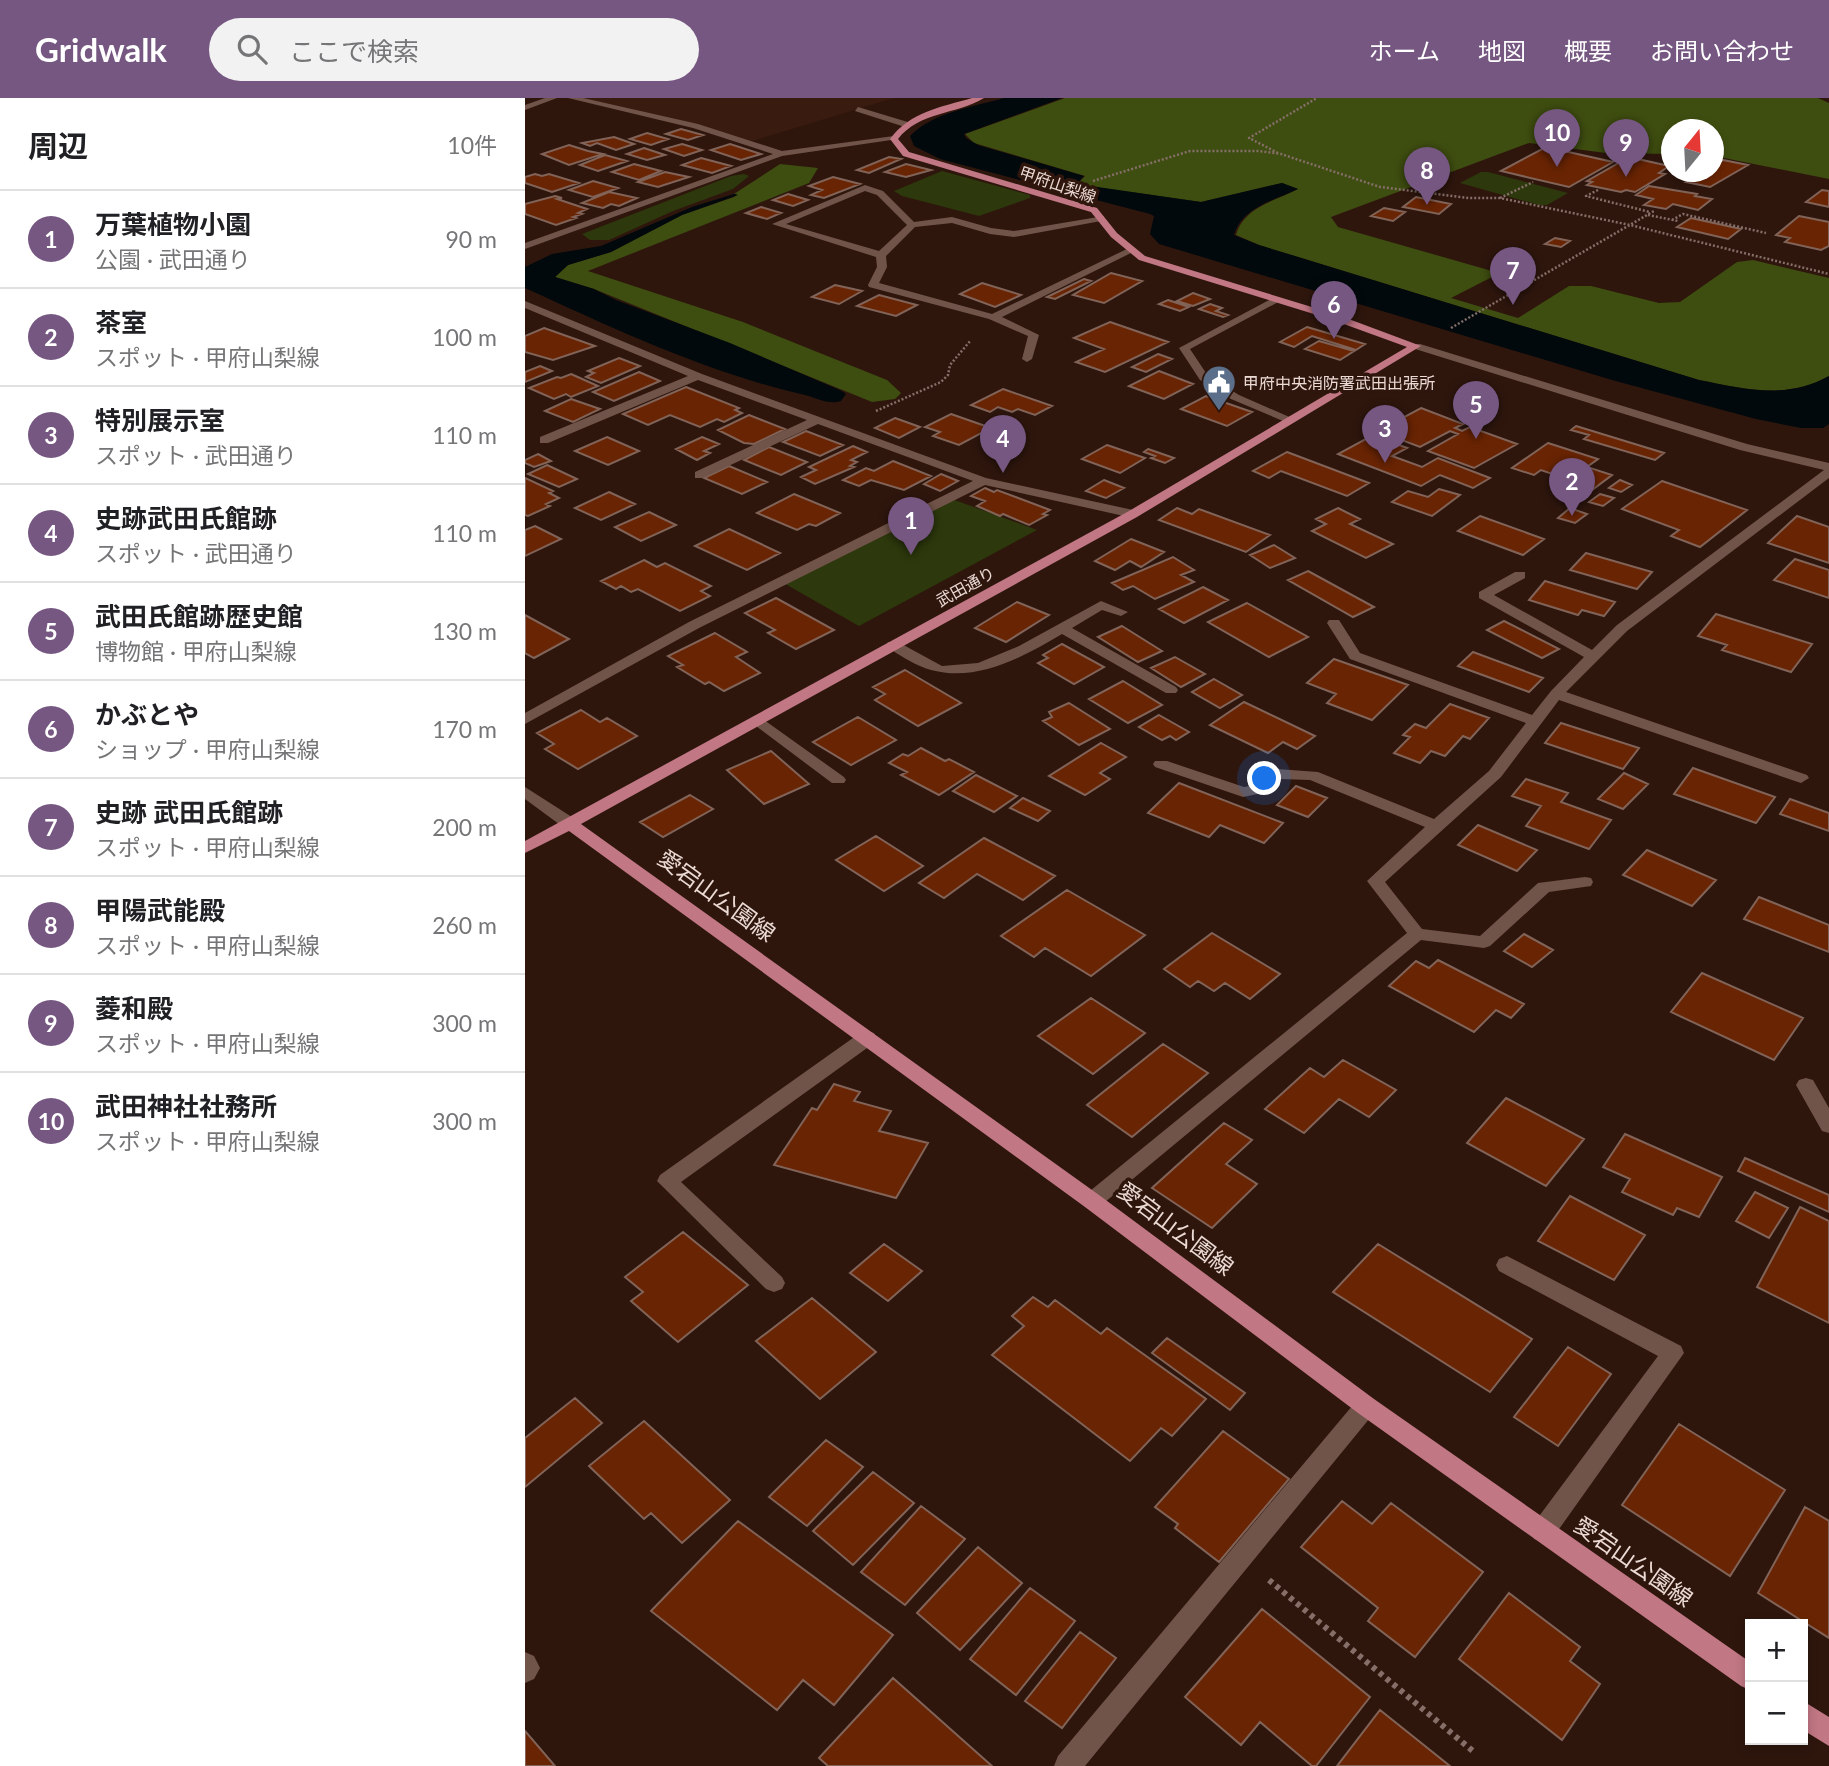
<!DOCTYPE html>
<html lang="ja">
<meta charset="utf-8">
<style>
:root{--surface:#fff;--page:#f2f2f2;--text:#202124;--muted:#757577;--line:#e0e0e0;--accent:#755781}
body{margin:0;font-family:Lato,"Noto Sans JP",sans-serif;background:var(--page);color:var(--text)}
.controls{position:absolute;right:21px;bottom:21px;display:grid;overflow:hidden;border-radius:0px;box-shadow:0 4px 10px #0003}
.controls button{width:63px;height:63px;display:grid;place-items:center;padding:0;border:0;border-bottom:2px solid var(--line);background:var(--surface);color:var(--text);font:35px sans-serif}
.compass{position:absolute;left:1136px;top:21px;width:63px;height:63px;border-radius:50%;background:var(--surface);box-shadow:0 4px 10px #0003;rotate:18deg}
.you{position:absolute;left:740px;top:681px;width:24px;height:24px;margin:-18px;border:5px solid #fff;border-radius:50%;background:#1a73e8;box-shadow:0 0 0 10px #1a73e833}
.badge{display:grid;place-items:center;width:46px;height:46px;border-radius:50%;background:var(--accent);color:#fff;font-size:23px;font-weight:700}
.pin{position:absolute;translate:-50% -58px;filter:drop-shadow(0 2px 4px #0008)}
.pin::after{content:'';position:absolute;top:37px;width:24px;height:21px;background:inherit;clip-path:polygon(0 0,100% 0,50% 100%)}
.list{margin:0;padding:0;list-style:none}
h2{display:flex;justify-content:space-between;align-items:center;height:91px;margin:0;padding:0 28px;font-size:30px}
h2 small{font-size:23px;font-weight:400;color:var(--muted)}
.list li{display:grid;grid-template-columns:46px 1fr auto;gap:21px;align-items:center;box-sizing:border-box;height:98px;padding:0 28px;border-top:2px solid var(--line)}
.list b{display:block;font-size:26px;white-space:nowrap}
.list p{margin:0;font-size:23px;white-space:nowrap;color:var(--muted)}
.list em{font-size:23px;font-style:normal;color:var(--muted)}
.icon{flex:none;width:38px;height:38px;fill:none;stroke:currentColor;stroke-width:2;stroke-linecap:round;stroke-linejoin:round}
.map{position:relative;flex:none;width:1304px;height:1668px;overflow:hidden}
header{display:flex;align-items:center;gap:42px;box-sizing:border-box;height:98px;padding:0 35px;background:var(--accent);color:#fff}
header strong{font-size:33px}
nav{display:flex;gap:38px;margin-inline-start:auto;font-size:24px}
.search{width:490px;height:63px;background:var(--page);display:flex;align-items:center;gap:18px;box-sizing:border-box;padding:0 24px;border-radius:38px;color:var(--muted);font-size:26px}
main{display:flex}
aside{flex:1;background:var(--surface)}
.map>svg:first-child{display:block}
</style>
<header>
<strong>Gridwalk</strong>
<div class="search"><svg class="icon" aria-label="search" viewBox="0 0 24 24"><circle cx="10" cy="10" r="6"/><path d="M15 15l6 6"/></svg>ここで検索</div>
<nav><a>ホーム</a><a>地図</a><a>概要</a><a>お問い合わせ</a></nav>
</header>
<main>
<aside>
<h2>周辺<small>10件</small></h2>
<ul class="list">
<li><span class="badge">1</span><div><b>万葉植物小園</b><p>公園 · 武田通り</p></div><em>90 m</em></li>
<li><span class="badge">2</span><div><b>茶室</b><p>スポット · 甲府山梨線</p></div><em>100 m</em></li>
<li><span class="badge">3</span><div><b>特別展示室</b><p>スポット · 武田通り</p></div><em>110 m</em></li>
<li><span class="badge">4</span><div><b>史跡武田氏館跡</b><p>スポット · 武田通り</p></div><em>110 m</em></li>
<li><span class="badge">5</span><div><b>武田氏館跡歴史館</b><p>博物館 · 甲府山梨線</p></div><em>130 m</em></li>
<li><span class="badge">6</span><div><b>かぶとや</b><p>ショップ · 甲府山梨線</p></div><em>170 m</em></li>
<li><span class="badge">7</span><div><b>史跡 武田氏館跡</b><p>スポット · 甲府山梨線</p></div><em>200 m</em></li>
<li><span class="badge">8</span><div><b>甲陽武能殿</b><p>スポット · 甲府山梨線</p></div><em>260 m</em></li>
<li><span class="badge">9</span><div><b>菱和殿</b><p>スポット · 甲府山梨線</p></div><em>300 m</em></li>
<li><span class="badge">10</span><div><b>武田神社社務所</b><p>スポット · 甲府山梨線</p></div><em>300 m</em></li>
</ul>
</aside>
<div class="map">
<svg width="1304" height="1668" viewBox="0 0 1304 1668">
<rect width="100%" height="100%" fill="#2e160d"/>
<!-- built -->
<path fill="#3a1b0f" d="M47,0H369L224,44L170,28Z"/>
<!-- green -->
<path fill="#2d380c" d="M417,73L505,97V100L454,118L377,98L369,93Z
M956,74H963L1043,95L1022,107H1014L935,85Z
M219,76L224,78L208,91L148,113L84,142H65L57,136L206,78Z
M424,400L512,432L334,528L255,483Z"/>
<!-- forest -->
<path fill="#3e4d10" d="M540,0H1293L1304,5V81L1189,58L1188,32H1146V56L1081,55L1004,45L806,119L813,129L967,173L969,178L926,200L993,220L1044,188H1066L1134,205L1155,204L1212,164L1228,162L1304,180V278C1261,302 1219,291 1174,282L734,147L711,137C719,109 750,103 773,91L757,85L676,104L561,88L552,86L560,78L449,45L440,36Z
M255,66L293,70L284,85L63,173L218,224L362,282L376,295L370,301L347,304L69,191L30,179L43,167L86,154L157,117L209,99L212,96H209Z"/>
<!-- water -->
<path fill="#01090d" d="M479,0H537L439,36L441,40L453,47L559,78L552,86L676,104L757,85L773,91C750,102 717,109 709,137L734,147L1174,282C1219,291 1261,302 1304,278V326L1298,330H1276L1231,321L1087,282L634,146L625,136L629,118L625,116L415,61L389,48L385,38C409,14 448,9 479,0Z
M209,96L213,97L157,117L86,154L43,167L30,179L69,191L91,202L205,245L317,293L321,296L316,303C304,307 291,300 280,297C183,275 90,231 0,190V169L27,156L76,148L167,109Z"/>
<!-- building -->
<path fill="#692403" stroke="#816358" stroke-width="2" d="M156,31L178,37L163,42L141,36Z
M122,35L143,41L126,47L105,41Z
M89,39L109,46L91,52L72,45L65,48L57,45Z
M157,46L177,52L159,58L139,51Z
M205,46L236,56L216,62L186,52Z
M44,47L63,53L78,56L44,67L17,56Z
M1021,49L1088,64L1044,89L976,73Z
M119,50L140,57L122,62L102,56Z
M80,57L102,63L73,73L55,67Z
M364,59L376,61L344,75L332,72Z
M1104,59L1144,68L1134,75L1140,76L1110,94L1101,92L1096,94L1062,87L1067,84L1062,83Z
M176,60L206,68L187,75L157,67Z
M1198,62L1223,67L1185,89L1161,84L1178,74H1188V67Z
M109,66L136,73L114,82L87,74Z
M381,66L406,72L381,79L360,74Z
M140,74L164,79L133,89L113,84Z
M10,76L17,78L24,76L54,85L27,94L0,85V79Z
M308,79L335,86L299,100L286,97L297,92L284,88Z
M68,83L93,90L68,99L44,92Z
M1124,88L1172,96L1170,98L1187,101L1173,112L1148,106L1141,111L1119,107L1128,101L1111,97Z
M1297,92L1304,93V109L1281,104Z
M84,94L112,100L94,108L86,106L78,110L57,105Z
M263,96L283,102L268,108L248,102Z
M30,98L37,100L32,101L62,111L53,115L57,116L48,119L51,120L31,127L0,116V106Z
M891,99L926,106L914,116L878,109Z
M236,109L256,115L242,121L221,115Z
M859,110L880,114L868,123L846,118Z
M1274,118L1304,124V148L1296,152L1260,144L1265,140L1251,137Z
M1166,120L1216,131L1203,141L1152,129Z
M1030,140L1045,143L1036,149L1020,146Z
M586,175L617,183L579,205L548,197Z
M559,181L566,183L530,201L522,199Z
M457,185L496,197L470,209L435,196Z
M310,187L337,193L314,206L287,199Z
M668,195L685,201L668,208L652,203Z
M354,197L392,207L371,218L332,208Z
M643,202L664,209L655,213L634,206Z
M685,206L697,210L691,213L703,217L698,219L674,211Z
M585,224L643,244L580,274L551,264L579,251L549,240Z
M782,229L840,246L831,252L787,238L769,249L755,244Z
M19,230L70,248L28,262L0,254V238Z
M794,243L829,253L815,262L780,251Z
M633,256L647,261L621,274L607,269Z
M94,260L115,268L76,285L61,279L69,275L63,273Z
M15,268L27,273L0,284V274Z
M634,273L668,286L639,301L604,288Z
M114,274L135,283L89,303L68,294Z
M46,276L73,288L46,299L41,296L29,301L4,290L32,279L36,280Z
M161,289L214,310L210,312L217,315L199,324L192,321L175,329L145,317L123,327L98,316Z
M478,291L527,308L510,317L493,311L487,314L473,309L465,314L446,307Z
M681,298L727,314L702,328L656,311Z
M46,301L75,311L48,324L20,313Z
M896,310L938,326L930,330L937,333L945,329L992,346L949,370L903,353L933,336L925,333L895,349L853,333Z
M426,316L466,330L434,347L408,338L415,334L400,329Z
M224,317L260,331L229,346L219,345L193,332Z
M370,320L395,329L374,340L350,330Z
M1051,328L1139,355L1130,362L1059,341L1064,337L1046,332Z
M281,333L318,347L295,358L258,344Z
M848,337L882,350L867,358L897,369L913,360L965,380L948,390L915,377L896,388L813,356Z
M82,339L114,353L83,367L50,353Z
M177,339L194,346L179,353L185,355L172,362L151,351Z
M1023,345L1073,361L1062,369L1087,377L1055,401L1031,392L1045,382L1016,372L1009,377L987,370Z
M582,347L620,360L595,375L557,361Z
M328,348L342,354L326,362L332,364L325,368L329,369L290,386L276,379L291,372L284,369Z
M244,349L282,364L256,377L219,362Z
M623,351L649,360L640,365L626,360L630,358L619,354Z
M762,354L844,385L822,398L756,373L744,380L728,373Z
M13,356L26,363L9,369L0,365V362Z
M368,363L406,378L379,392L346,382L334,388L318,382L341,370L349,373Z
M22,367L52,381L34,389L3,376Z
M204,368L242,384L217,396L179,380Z
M416,376L433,383L415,393L399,386Z
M0,380L28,393L24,395L34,400L21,406L25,408L3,418L0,417Z
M579,382L599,390L581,400L561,393Z
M1095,382L1107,387L1096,394L1084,390Z
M1137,383L1222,412L1175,449L1146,438L1154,432L1097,411Z
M460,390L469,394L472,392L525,412L518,416L522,417L504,427L478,416L475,418L452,408L460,403L446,398Z
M914,391L935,397L907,418L867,404L883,393L903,399Z
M84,394L110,406L76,422L50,410Z
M269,396L315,415L291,428L284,426L272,432L232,415Z
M1075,396L1089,400L1078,408L1064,404Z
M652,410L667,416L674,411L745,437L721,454L634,422Z
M813,410L835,421L825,426L868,446L841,460L787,433L801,426L791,421Z
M1045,410L1062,416L1050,425L1033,420Z
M124,414L151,427L116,443L90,429Z
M955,418L1019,441L998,457L933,433Z
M1272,418L1304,429V465L1243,445Z
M10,428L36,441L0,458V432Z
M204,431L255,455L222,472L170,448Z
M606,441L639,454L616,469L605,463L590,472L570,463Z
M749,447L770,460L745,470L725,457Z
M1061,455L1127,474L1112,491L1045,472Z
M648,459L669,472L656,477L669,484L630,501L608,488L598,492L587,485Z
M1270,461L1304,472V500L1249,482Z
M119,462L132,469L140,465L186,488L176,493L185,498L155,513L113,491L106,494L96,488L91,491L76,483Z
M783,473L849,509L828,519L763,482Z
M1020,483L1090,504L1079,518L1057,512L1053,517L1004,502Z
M678,489L703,502L659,525L634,511Z
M251,500L309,532L271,551L243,535L250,532L220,515Z
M492,504L524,517L481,544L450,530Z
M722,505L783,539L744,559L683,524Z
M1191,516L1287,546L1266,574L1197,552L1202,547L1173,538Z
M0,517L44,541L9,560L0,555Z
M979,523L1034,551L1017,560L962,532Z
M597,528L637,553L613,564L573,539Z
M190,535L222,554L211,559L235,575L199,593L184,584L180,586L152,569L158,567L143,558Z
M537,546L579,569L549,586L513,565L523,560L518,557Z
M948,554L1018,580L1004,594L933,568Z
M650,559L680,576L656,589L626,570Z
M809,561L883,587L847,622L802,605L811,596L782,585Z
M380,572L436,605L393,628L350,602L360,596L348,589Z
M689,581L717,597L695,610L667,594Z
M598,583L637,607L603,625L564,601Z
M719,604L790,638L772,651L758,644L743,655L685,627Z
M544,605L585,631L554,647L518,623L527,619L524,614Z
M925,606L964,620L945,641L938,638L920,658L906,653L895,665L869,655L885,639L878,637L890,626L901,630Z
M56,612L75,624L82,620L112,638L53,671L20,651L29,646L12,635Z
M634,617L664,634L651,642L645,638L637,642L614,629Z
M333,619L371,642L326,667L288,644Z
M1036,625L1114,650L1098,671L1020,645Z
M576,645L601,659L575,675L585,681L560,697L524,678Z
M396,650L420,663L424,661L449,674L414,697L376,677L382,674L364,665L378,656L383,658Z
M246,653L284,686L239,706L202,672Z
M1168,670L1250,699L1231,725L1149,696Z
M1099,675L1123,686L1098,711L1073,701Z
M451,677L492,698L469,714L428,693Z
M1001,681L1043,695L1036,704L1086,722L1064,751L1001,728L1016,708L987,698Z
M654,685L758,725L739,745L695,727L684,739L623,715Z
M771,688L802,700L783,719L752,707Z
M165,697L188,711L138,739L115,724Z
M498,700L525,713L513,723L485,710Z
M1265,701L1304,715V733L1255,716Z
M953,727L1012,752L992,773L933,747Z
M351,738L398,768L359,793L311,762Z
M459,740L530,778L498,802L452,776L419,800L394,785Z
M1122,752L1191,782L1167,808L1098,777Z
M542,792L620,837L566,878L520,850L509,859L476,838Z
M1234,799L1304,827V854L1219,821Z
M687,835L755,876L725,901L700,885L689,893L673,883L665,889L639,871Z
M999,836L1028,852L1007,869L979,853Z
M913,862L999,906L986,920L971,912L949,934L864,888L891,863L904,870Z
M1177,875L1278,920L1249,962L1146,914Z
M566,900L620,935L568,976L513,938Z
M638,946L683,975L607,1039L562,1007Z
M818,962L871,992L844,1019L814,1001L779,1035L740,1011L785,970L799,979Z
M309,986L335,994L329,1003L366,1013L354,1033L403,1045L371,1100L249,1067L287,1010L292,1012Z
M981,1000L1059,1041L1021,1088L942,1045Z
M699,1025L727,1042L701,1066L732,1086L687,1130L627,1090Z
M1100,1036L1197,1079L1174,1119L1152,1110L1148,1117L1097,1094L1105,1081L1078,1069Z
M1220,1060L1304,1097V1114L1213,1073Z
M1230,1094L1263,1110L1244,1140L1211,1123Z
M1045,1098L1120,1137L1089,1182L1013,1143Z
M1275,1109L1304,1123V1225L1232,1189Z
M158,1134L223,1187L153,1244L106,1203L118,1194L100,1179Z
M359,1146L397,1173L363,1203L325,1175Z
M853,1146L1007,1241L965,1294L808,1194Z
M508,1199L523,1209L530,1202L576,1236L582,1230L681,1301L647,1338L636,1330L605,1363L467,1257L499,1228L487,1218Z
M287,1200L351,1254L295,1301L231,1243Z
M642,1240L720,1295L705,1312L627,1255Z
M1043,1249L1086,1276L1033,1348L989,1319Z
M50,1300L77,1325L0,1389V1340Z
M119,1323L205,1402L157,1445L126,1415L119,1421L64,1368Z
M1154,1326L1260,1392L1205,1478L1097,1407Z
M698,1333L764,1381L694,1464L650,1430L653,1426L630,1409Z
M301,1342L338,1369L282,1428L244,1399Z
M348,1374L389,1405L328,1467L288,1433Z
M817,1403L847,1426L866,1405L958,1474L890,1559L843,1523L853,1510L776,1449Z
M396,1408L440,1441L380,1507L336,1474Z
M1280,1409L1304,1423V1540L1233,1495Z
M213,1423L368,1537L309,1607L278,1582L252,1612L126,1513Z
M453,1449L497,1485L435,1552L392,1515Z
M505,1490L550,1523L491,1597L445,1561Z
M984,1495L1055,1549L1045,1563L1075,1586L1037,1642L934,1561Z
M737,1511L845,1599L791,1668H787L735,1624L716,1647L660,1599Z
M555,1534L591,1560L537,1630L500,1603Z
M368,1580L467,1668H303L294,1660Z
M855,1612L925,1668H812Z
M0,1633L30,1668H0Z"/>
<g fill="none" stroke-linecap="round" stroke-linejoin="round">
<!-- path-far1 -->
<path stroke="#856f68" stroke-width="2.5" stroke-dasharray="2 2" stroke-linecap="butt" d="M753,55L724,40L792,0
M568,83L665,53H734L756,56L855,89L944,100H975L1105,127L1304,176
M1073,92L1061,98L1125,114
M975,100L1008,84
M1123,117L1153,123
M1147,122L1158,116L1241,135
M926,230L1129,113
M351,313L416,284L423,277L425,267L446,242"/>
<!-- path -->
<path stroke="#856f68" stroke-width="6" stroke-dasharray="4.5 4.5" stroke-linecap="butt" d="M744,1482L949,1654"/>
<!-- minor -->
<path fill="#715449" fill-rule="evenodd" d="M20,0H32L0,12V7Z
M43,0H58L173,26L257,53L369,38L373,41L257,58L0,151V145L248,56L168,30Z
M333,9L386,25L387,27L380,29L330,13Z
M340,87L358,93L389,124L427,119L466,130L489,133L579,118V122L576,123L489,139L465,136L427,125L390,129L361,158L362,169L354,185L467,216L604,150L612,152L477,219L514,237L507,261L502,264L497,261L503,238L464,221L344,189L343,187L352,169L351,159L247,126ZM340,93L352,97L382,127L354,153L261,126Z
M748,200L757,202L665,251L683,278L714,297L769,321L771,323L765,326L706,301L675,282L654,250Z
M0,203L177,276L461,380L608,412L614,416L608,420L460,387L174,530L0,626V615L164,524L448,383L293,326L178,380H170V374L282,322L173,282L23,345H15V339L163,278L0,210Z
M887,246H895L1222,346L1304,365V380L1102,533L1041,594L1282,677L1284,680L1276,685L1270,683L1034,602L976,679L860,784L897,831L955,838L1013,785L1060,779L1066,780L1068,784L1066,788L1024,794L965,848L959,850L896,842L574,1109L567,1111L560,1109L557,1103L560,1097L882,835L842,783L900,729L785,682L756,681L747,693L718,699L630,669L628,666L630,663H642L719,689L736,686L746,673L752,671L793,674L909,721L964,673L1001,625L825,561L802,525L804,522H814L835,555L1007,617L1026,593L1059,559L954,500V494L990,474H1000V480L969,497L1067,552L1092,527L1299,372L1215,352L887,250Z
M576,503L603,514L596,518L577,512L547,530L651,589L653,592L651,595H641L537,536C490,564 435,593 383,562C376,558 367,553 361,547L363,544H373L417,568L453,565L494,548Z
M232,617L319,679L321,682L319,685H307L227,625L224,622L227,619Z
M0,689L50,721L52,725L50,729H38L0,701Z
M342,933L349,935L351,940L349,945L156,1084L257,1179L260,1185L257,1191L249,1194L241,1191L132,1083L135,1077L335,935Z
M1281,980L1288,982L1304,1010V1035L1297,1033L1271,987L1274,982Z
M982,1158L1156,1248L1159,1255L1027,1441L1018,1444L1009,1441L1006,1433L1009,1425L1133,1258L974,1173L971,1167L974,1161Z
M841,1298L849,1301L852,1308L849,1315L560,1668H529L533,1658L833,1301Z
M0,1554L9,1558L15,1570L9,1581L0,1585Z"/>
<!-- major -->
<path fill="#c17784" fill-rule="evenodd" d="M447,0H459C431,17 395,13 373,41L384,54L572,110L592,135L620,158L813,217L896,248L612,419L56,726L574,1097L849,1301L1225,1564V1592L1216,1588L833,1315L560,1109L44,733L0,755V743L604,413L882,249L805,221L614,162L586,139L566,114L378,58L365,41C385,14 416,9 447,0Z
M1278,1603L1304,1619V1648L1278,1632Z"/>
</g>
<!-- icons -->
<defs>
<g id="civic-pin" transform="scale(1.75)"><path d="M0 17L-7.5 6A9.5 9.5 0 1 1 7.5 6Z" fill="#5c6f8a" stroke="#2e160d"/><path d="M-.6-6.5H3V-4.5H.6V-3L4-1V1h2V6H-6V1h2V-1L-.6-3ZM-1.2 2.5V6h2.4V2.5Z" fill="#fff"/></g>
</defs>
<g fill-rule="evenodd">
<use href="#civic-pin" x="694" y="284"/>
</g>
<g text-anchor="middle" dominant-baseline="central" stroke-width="7" stroke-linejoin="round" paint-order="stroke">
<!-- far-street labels -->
<g font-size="16" fill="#ecdad4" stroke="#2e160d">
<text transform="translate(533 86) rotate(19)">甲府山梨線</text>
<text transform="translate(440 488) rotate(-29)">武田通り</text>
</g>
<!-- far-poi labels -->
<g font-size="16" fill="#ecdad4" stroke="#2e160d" text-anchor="start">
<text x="718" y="284">甲府中央消防署武田出張所</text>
</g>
<!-- near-street labels -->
<g font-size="23" fill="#ecdad4" stroke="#2e160d">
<text transform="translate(192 797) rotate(36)">愛宕山公園線</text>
<text transform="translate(651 1130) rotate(37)">愛宕山公園線</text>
<text transform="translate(1109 1463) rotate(35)">愛宕山公園線</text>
</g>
</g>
</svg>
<div class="controls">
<button>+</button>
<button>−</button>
</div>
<svg class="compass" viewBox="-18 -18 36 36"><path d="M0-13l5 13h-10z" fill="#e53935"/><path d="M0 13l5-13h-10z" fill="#757577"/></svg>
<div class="you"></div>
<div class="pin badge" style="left:386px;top:457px">1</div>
<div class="pin badge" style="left:1047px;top:418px">2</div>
<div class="pin badge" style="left:860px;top:365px">3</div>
<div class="pin badge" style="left:478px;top:375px">4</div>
<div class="pin badge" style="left:951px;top:341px">5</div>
<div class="pin badge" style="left:809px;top:241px">6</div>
<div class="pin badge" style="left:988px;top:207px">7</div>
<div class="pin badge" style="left:902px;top:107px">8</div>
<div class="pin badge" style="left:1101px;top:79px">9</div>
<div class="pin badge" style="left:1032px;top:69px">10</div>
</div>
</main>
